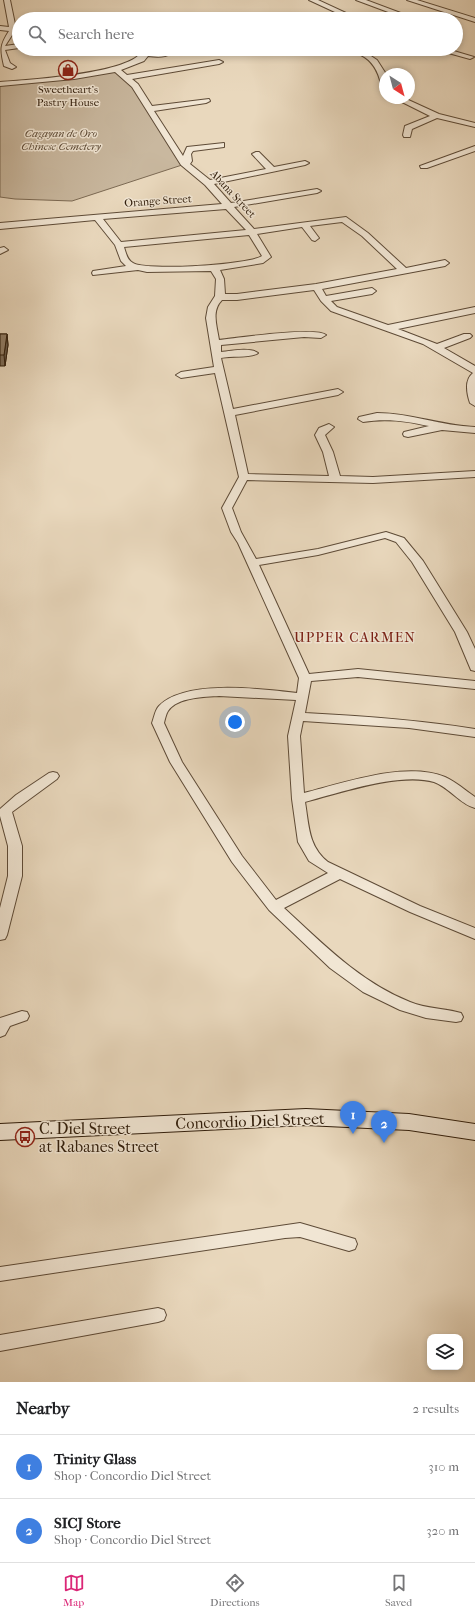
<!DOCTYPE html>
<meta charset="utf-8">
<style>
:root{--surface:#fff;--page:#f2f2f2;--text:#202124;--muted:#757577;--line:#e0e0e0;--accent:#db2777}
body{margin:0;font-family:"IM FELL French Canon",serif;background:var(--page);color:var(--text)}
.controls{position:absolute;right:12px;bottom:12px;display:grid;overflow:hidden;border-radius:8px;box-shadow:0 2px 6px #0003}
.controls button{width:36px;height:36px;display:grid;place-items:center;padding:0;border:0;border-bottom:1px solid var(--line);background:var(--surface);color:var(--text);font:20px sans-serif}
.compass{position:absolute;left:379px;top:68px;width:36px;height:36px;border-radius:50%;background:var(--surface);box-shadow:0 2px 6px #0003;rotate:144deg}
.you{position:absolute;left:235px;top:722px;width:14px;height:14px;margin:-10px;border:3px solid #fff;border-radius:50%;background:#1a73e8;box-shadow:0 0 0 6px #1a73e833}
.badge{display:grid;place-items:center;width:26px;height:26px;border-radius:50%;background:var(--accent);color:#fff;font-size:13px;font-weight:700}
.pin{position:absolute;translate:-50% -33px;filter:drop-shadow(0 1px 2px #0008)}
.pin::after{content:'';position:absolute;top:21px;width:14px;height:12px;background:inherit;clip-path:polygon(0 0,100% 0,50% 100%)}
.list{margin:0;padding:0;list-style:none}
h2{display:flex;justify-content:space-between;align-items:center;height:52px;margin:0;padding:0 16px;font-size:17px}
h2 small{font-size:13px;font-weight:400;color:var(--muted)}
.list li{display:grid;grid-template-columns:26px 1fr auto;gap:12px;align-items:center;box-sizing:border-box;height:64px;padding:0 16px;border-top:1px solid var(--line)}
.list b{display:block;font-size:15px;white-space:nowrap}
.list p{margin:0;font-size:13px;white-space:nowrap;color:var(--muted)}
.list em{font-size:13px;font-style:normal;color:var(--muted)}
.icon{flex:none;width:22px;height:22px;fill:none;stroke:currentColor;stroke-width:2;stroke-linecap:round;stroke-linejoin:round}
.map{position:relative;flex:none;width:475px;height:1382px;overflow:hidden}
.search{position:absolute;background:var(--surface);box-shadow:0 2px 6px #0003;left:12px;right:12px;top:12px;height:44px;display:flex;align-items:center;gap:10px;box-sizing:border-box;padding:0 14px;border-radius:22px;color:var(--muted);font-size:15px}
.sheet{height:180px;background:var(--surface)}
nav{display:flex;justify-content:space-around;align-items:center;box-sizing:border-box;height:56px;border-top:1px solid var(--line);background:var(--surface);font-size:11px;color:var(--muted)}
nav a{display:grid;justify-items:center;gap:2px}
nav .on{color:var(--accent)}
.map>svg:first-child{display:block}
</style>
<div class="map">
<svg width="475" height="1382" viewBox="0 0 475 1382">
<rect width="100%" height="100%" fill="#e9d8bd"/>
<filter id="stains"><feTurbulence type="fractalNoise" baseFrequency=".005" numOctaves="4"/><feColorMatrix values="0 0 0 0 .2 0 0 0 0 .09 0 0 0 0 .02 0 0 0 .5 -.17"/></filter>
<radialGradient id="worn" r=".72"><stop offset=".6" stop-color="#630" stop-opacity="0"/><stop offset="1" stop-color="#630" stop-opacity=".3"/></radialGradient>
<!-- green -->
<path fill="#c9b89f" stroke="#7c6a54" d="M116,70L134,87L182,165L72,201L15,199L0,197V85Z"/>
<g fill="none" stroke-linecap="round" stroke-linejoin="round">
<!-- street casing -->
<g stroke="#5e4b37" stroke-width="2">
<path id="street" d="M4,0H10L16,29L5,46L19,44V48L5,50L10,63L16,67L12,69L4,66C0,49 0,45 9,31L0,30V26L9,27Z
M309,0H318L359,19H350Z
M356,0H366L414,18L407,19Z
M407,0H417L475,18V22Z
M143,49H151L150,52C156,53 165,50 170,54C164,58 155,57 148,56L144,61L121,70L127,75L219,60L223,62L219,64L132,79L138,84L152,106L209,99L210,101L206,103L154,111L183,156L187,147L224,143V147L193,151L191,154L192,161L190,164L210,180L266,169L252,154L256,152H259L274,167L305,161L309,163L305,165L214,184L231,203L317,189L321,191L317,193L234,207L254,229L346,217L368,233L406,268L445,260L449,263L445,266L322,289L326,296L372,288L376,291L372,294L331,301L337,307L388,325L475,307V313L398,329L437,344L464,334H470L472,336L470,338L444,348L475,366V406L470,403C467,394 464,380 473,373L423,344L331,311L321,301L314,290L237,300H222C211,311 217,326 219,340C236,338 317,326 326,335L321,338L304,337L221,345V352C230,351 251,347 258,353C253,358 230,356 221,358L233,409L338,389L343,392L338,395L235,415L248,474L329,476L323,452L315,435L319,428L329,424L334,427L325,435L333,452L340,476L373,477L475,471V477L373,483L247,480L232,508L241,532L256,559L318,549L386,532L404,538L423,561L467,632L475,649V671L471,670L455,632L412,562L396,542L385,538L318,555L259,565L309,674L358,669L475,681V689L358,677L311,681L305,713C362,716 419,720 475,729V737L409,728L303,721L300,736L304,793C344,783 405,761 445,777C456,782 465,790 475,797V808C460,804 450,788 434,782C400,772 339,793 305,802C309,825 308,846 328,862L420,906L475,928V939L410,912L340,879L284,908C323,944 360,982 410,1002C427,1009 444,1008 461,1013L463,1017L461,1021L456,1022L426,1018L400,1010L363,992L330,968L269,910L232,862L170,762L152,723C154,718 155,710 159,706C185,679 262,689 297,693L299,678L238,543L231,532L222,508L239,477L215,373L181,378L176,375L181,372L214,367L206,318L208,307L215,296L216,279L211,271L147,272L138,270L93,275L92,273L93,271L126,266L121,261L115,245L95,220L0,229V223L222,204L205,185L181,165L132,87L115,72L74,79L0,86V82C25,80 136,74 143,49ZM226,209L246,230L121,242L103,219ZM342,222L362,236L397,269L316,284L237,294H225L224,279L220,270L263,263L271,257L257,234L302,227L312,240L315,241L319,238L310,226ZM249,235L262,256C248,265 146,271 133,263C127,260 126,253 124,247ZM219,696L296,700L288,736L292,799L298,842L309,861L328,873L276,900L242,856L182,762L164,723C165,719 166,714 168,711C177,697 205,697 219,696Z
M349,49L362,50L377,60L386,74L385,86L381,84C378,71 373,61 361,55C357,53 353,52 349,49Z
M434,49H447L474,57L470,59Z
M394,98H404L439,114L475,123V127L437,118L412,129L410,137H404L403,135L405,126L430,116Z
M475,146V151L427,168H421L420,166Z
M4,247L8,250L0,254V248Z
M377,413C411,413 442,426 475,427V433L442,430L408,437L404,436L403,434L404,432L429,426C406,421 386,418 363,422L358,419L359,417Z
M53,772L57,773L59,776L57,779L12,812L22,846V876L7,935L5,939L0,940V908L8,876V846L0,816V809L16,795L49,773Z
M22,1011L27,1012L29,1016L27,1020L10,1026L5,1035L0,1037V1018Z
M300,1223L355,1239L357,1244L355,1249L349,1251L300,1237L285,1238L0,1281V1267Z
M158,1308L164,1310L166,1315L164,1320L158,1322L0,1351V1335Z"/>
</g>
<!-- secondary casing -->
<g stroke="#2f1c0a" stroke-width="2">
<path id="secondary" d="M306,1109L409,1114L475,1124V1140L409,1130L306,1125L0,1140V1124Z"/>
</g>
<!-- street -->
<use href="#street" fill="#f1e6d4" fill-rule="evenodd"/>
<!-- secondary -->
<use href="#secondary" fill="#f1e6d4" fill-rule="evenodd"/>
</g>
<!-- wall -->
<path fill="#7c6c59" stroke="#2f1c0a" d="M0,334H7L8,345L5,366H0Z"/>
<!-- shaded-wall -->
<path fill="#655848" stroke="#2f1c0a" d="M7,334L8,345L5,366L4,355Z"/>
<!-- building -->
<path fill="#907e67" stroke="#2f1c0a" d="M0,334H7L4,355H0Z"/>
<!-- icons -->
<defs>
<g id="shop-ring" transform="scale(1)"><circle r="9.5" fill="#f1e6d4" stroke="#8f2418" stroke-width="1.5"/><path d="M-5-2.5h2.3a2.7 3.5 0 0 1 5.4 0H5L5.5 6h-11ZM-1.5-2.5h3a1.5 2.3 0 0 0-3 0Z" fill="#8f2418"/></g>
<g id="bus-ring" transform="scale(1)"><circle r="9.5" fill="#f1e6d4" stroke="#8f2418" stroke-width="1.5"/><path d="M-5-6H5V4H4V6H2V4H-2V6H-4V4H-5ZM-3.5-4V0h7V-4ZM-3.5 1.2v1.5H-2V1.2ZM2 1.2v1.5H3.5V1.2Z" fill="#8f2418"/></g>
</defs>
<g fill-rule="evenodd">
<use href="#shop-ring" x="68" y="70"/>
<use href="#bus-ring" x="25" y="1137"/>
</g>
<g text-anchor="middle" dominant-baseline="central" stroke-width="3" stroke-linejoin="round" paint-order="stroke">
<!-- far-poi labels -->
<g font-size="11" fill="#2f1c0a" stroke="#f1e6d4">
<text x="68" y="89">Sweetheart's<tspan x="68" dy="13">Pastry House</tspan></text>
</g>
<!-- far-park labels -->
<g font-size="11" font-style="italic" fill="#5d4b37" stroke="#f1e6d4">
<text x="61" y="133">Cagayan de Oro<tspan x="61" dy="13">Chinese Cemetery</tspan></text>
</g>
<!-- far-street labels -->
<g font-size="11" fill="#2f1c0a" stroke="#f1e6d4">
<text transform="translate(233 194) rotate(47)">Abana Street</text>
<text transform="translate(158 201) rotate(-4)">Orange Street</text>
</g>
<!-- neighbourhood labels -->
<g font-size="14" letter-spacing="1" fill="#7a1f14" stroke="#f1e6d4">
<text x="355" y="637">UPPER CARMEN</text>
</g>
<!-- near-street labels -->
<g font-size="16" fill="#2f1c0a" stroke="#f1e6d4">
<text transform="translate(250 1121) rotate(-2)">Concordio Diel Street</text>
</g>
<!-- near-poi labels -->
<g font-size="16" fill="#2f1c0a" stroke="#f1e6d4" text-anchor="start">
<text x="39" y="1128">C. Diel Street<tspan x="39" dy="18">at Rabanes Street</tspan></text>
</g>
</g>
<rect width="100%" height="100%" filter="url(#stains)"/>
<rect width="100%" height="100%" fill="url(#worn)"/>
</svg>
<div class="controls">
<button><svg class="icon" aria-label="layers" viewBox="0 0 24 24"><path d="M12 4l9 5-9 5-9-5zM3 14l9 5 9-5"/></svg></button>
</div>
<svg class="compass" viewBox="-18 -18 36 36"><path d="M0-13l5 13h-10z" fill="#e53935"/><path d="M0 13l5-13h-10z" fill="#757577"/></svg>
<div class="you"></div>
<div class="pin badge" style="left:353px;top:1134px;background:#3f7fe0">1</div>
<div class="pin badge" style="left:384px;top:1143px;background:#3f7fe0">2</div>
<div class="search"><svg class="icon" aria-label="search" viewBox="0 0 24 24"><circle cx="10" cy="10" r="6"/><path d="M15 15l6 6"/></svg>Search here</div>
</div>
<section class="sheet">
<h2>Nearby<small>2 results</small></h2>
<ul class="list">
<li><span class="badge" style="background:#3f7fe0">1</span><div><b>Trinity Glass</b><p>Shop · Concordio Diel Street</p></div><em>310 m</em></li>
<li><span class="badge" style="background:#3f7fe0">2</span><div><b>SICJ Store</b><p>Shop · Concordio Diel Street</p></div><em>320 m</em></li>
</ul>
</section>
<nav>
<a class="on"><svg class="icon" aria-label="map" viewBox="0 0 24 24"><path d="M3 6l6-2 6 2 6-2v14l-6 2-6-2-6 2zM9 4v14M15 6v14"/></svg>Map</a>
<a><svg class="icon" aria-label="directions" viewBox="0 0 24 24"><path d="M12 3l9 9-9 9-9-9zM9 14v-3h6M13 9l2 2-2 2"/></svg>Directions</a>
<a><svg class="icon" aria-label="saved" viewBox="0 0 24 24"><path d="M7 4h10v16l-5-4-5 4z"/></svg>Saved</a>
</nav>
